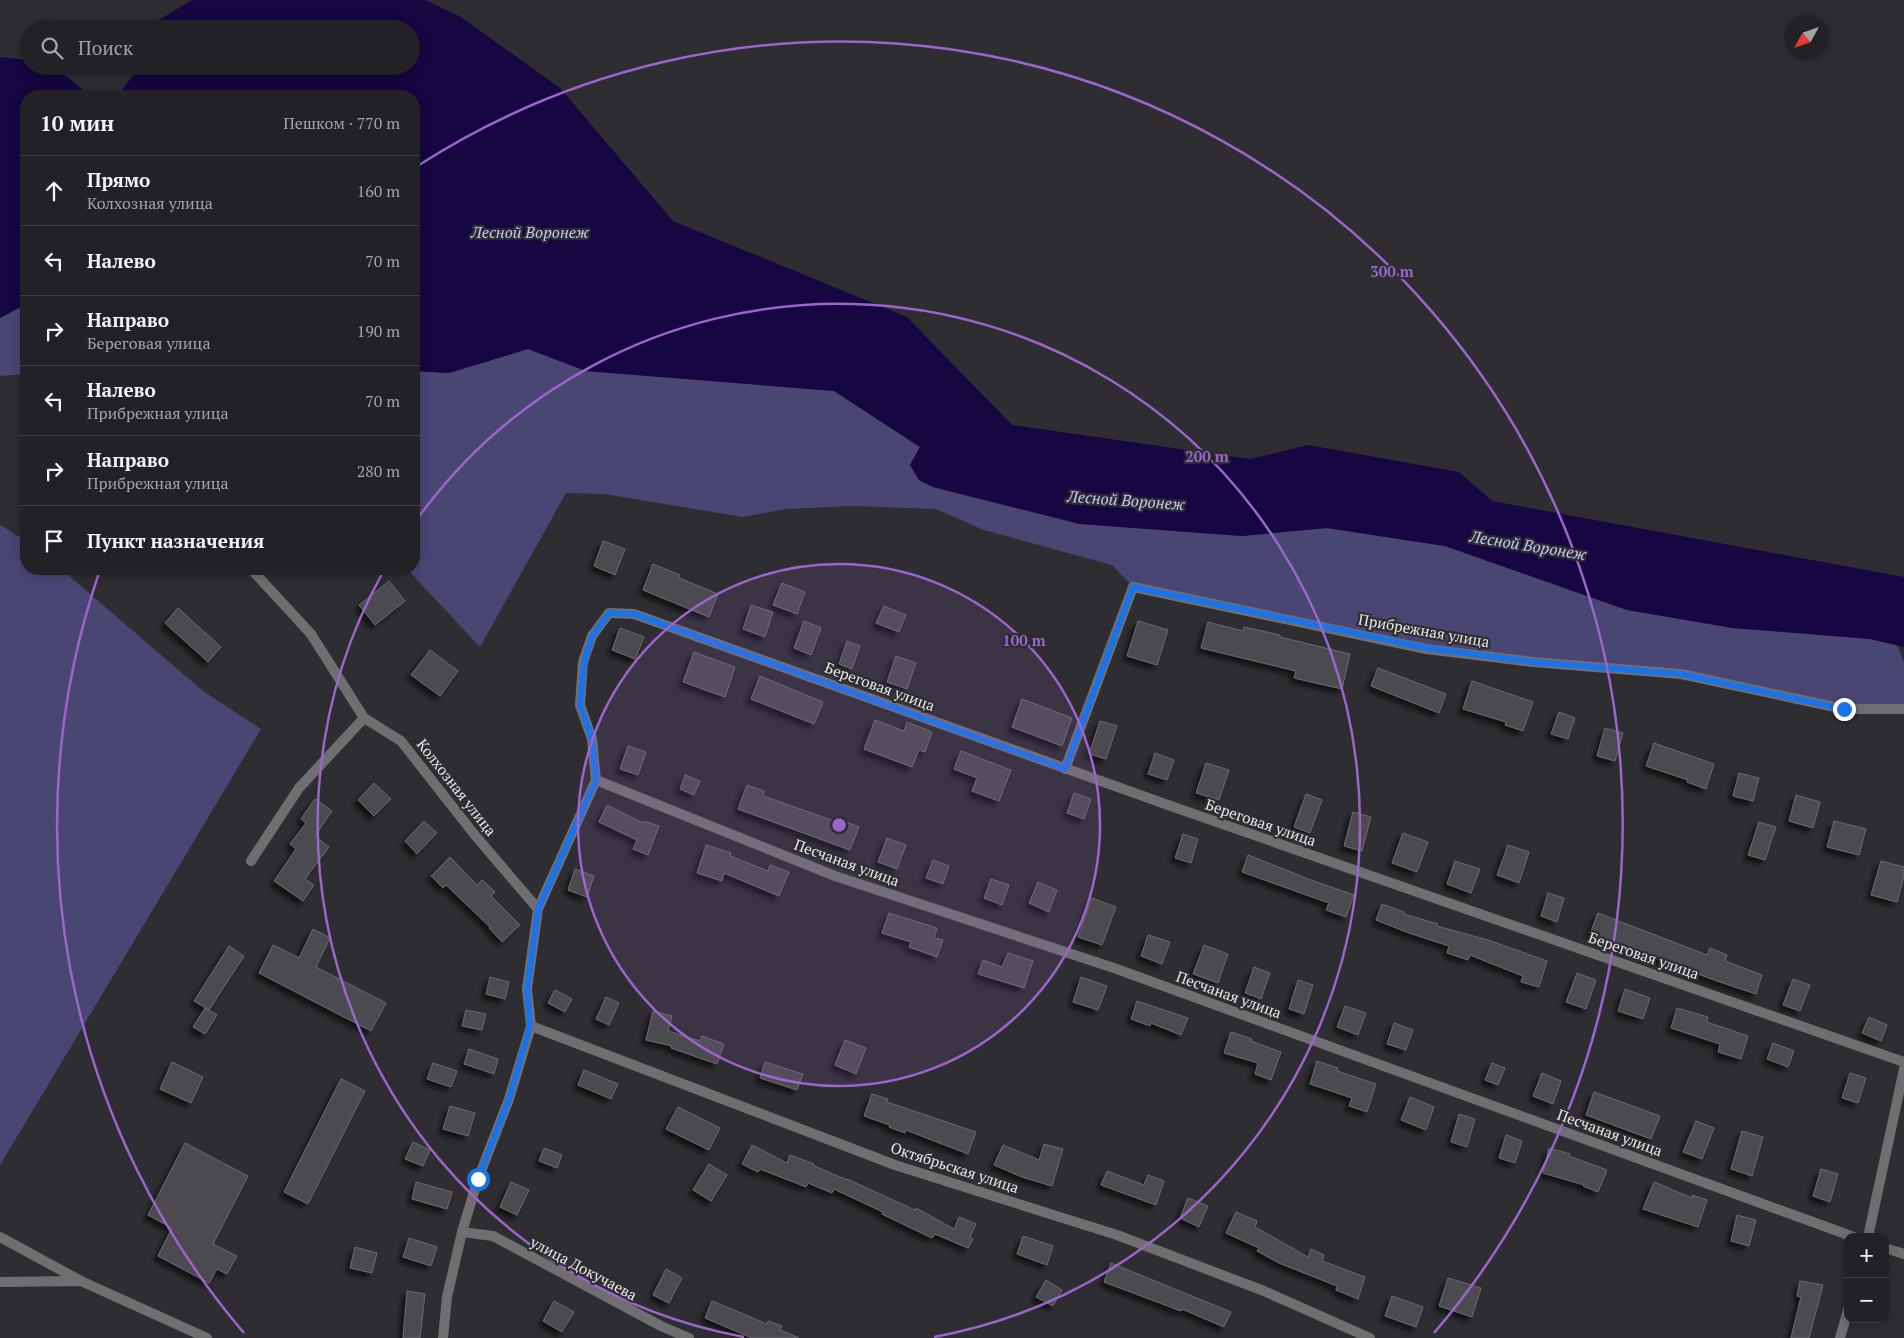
<!DOCTYPE html>
<html lang="ru">
<meta charset="utf-8">
<style>
:root{--surface:#222226;--page:#2e2f32;--text:#f1f3f6;--muted:#a2a4a7;--line:#3f3f43}
body{margin:0;font-family:"PT Serif",serif;background:var(--page);color:var(--text)}
.controls{position:absolute;right:15px;bottom:15px;display:grid;overflow:hidden;border-radius:10px;box-shadow:0 2px 12px #0003}
.controls button{width:45px;height:45px;display:grid;place-items:center;padding:0;border:0;border-bottom:1px solid var(--line);background:var(--surface);color:var(--text);font:25px sans-serif}
.compass{position:absolute;left:1784px;top:15px;width:45px;height:45px;border-radius:50%;background:var(--surface);box-shadow:0 2px 12px #0003;rotate:230deg}
.stop{position:absolute;width:15px;height:15px;margin:-11px;border:4px solid #1a73e8;border-radius:50%;background:#fff}
.stop.end{background:#1a73e8;border-color:#fff;box-shadow:0 1px 5px #0008}
.list{margin:0;padding:0;list-style:none}
h2{display:flex;justify-content:space-between;align-items:center;height:65px;margin:0;padding:0 20px;font-size:21px}
h2 small{font-size:16px;font-weight:400;color:var(--muted)}
.list li{display:grid;grid-template-columns:32px 1fr auto;gap:15px;align-items:center;box-sizing:border-box;height:70px;padding:0 20px;border-top:1px solid var(--line)}
.list b{display:block;font-size:19px;white-space:nowrap}
.list p{margin:0;font-size:16px;white-space:nowrap;color:var(--muted)}
.list em{font-size:16px;font-style:normal;color:var(--muted)}
.icon{flex:none;width:28px;height:28px;fill:none;stroke:currentColor;stroke-width:2;stroke-linecap:round;stroke-linejoin:round}
.map{position:relative;flex:none;width:1904px;height:1338px;overflow:hidden}
.search{position:absolute;background:var(--surface);box-shadow:0 2px 12px #0003;left:20px;top:20px;width:400px;height:55px;display:flex;align-items:center;gap:12px;box-sizing:border-box;padding:0 18px;border-radius:28px;color:var(--muted);font-size:19px}
.panel{position:absolute;background:var(--surface);box-shadow:0 2px 12px #0003;left:20px;top:90px;width:400px;height:485px;border-radius:20px}
.map>svg:first-child{display:block}
</style>
<div class="map">
<svg width="1904" height="1338" viewBox="0 0 1904 1338">
<defs>
<filter id="shadow"><feDropShadow dx="-4.5" dy="4.5" stdDeviation="2.5" flood-color="#0009"/></filter>
</defs>
<rect width="100%" height="100%" fill="#2e2e32"/>
<!-- green -->
<path fill="#494674" d="M26,304V374L0,376V318Z
M528,349L586,371L834,391L920,447L910,465L919,480L933,487L1080,524L1242,536L1327,528L1445,546L1627,610L1733,628L1870,639L1897,645L1904,662V709H1844L1681,674L1426,649L1133,587L1112,565L984,530L936,509L853,506L786,509L743,517L604,494L566,493L480,647L407,569H414V371L449,373Z
M0,525L26,541V569H61L203,691L261,729L0,1165Z"/>
<!-- water -->
<path fill="#160641" d="M192,0H425L461,17L560,88L673,221L907,317L1012,425L1250,459L1308,445L1459,472L1492,501L1904,577V647L1870,639L1733,628L1627,610L1445,546L1327,528L1242,536L1080,524L933,487L919,480L910,465L920,447L834,391L586,371L528,349L449,373L414,371V96H26V214L23,216L26,228V304L0,318V57L29,60V66H54L83,90L119,94L140,66H411V29H154L157,21Z"/>
<!-- building -->
<path fill="#4b4b4f" stroke="#6a6a6e" filter="url(#shadow)" d="M603,541L625,549L615,575L594,566Z
M653,564L680,575L679,578L718,594L709,617L643,590Z
M389,581L405,601L375,625L359,605Z
M782,583L805,592L797,614L773,605Z
M751,605L773,612L765,637L743,629Z
M884,606L906,615L899,632L876,623Z
M178,608L221,647L208,662L165,623Z
M804,621L821,628L811,655L794,648Z
M1138,621L1168,630L1157,665L1127,656Z
M1208,622L1243,631L1244,627L1280,635V637L1350,654L1342,689L1294,678L1296,671L1201,648Z
M620,628L644,637L635,659L612,650Z
M847,641L860,646L852,669L839,664Z
M430,650L458,671L440,696L411,675Z
M694,652L735,667L725,697L683,682Z
M896,656L916,663L907,689L887,682Z
M1378,668L1446,694L1439,713L1371,686Z
M760,676L823,702L814,724L751,699Z
M1472,681L1533,702L1523,731L1505,725L1506,722L1463,709Z
M1022,699L1072,718L1062,746L1012,727Z
M1559,712L1575,718L1568,739L1551,734Z
M875,720L904,731L907,722L932,732L925,752L919,750L912,767L864,749Z
M1100,721L1117,726L1106,759L1089,754Z
M1605,728L1623,733L1615,761L1597,756Z
M1654,743L1714,764L1706,789L1687,782L1688,780L1646,766Z
M628,746L646,752L638,775L620,769Z
M961,751L1011,770L999,801L972,791L977,778L954,769Z
M1155,753L1174,760L1167,780L1148,774Z
M1206,763L1229,770L1219,800L1196,793Z
M1739,773L1759,778L1753,801L1733,796Z
M685,775L700,781L694,795L680,789Z
M374,783L391,799L374,816L358,800Z
M747,785L764,791L763,796L837,822L838,819L859,827L850,850L738,809Z
M1074,793L1091,799L1084,819L1067,813Z
M1306,794L1322,800L1310,833L1294,827Z
M1796,795L1820,802L1813,828L1789,821Z
M315,799L332,811L315,836L329,847L305,879L314,885L303,901L274,881L296,849L290,844L306,823L301,819Z
M607,805L643,823L644,821L659,826L648,855L633,849L637,840L599,822Z
M1353,812L1371,817L1362,851L1344,846Z
M424,821L437,833L417,854L405,841Z
M1834,821L1866,829L1859,855L1827,847Z
M1759,822L1776,827L1765,860L1748,855Z
M1403,833L1428,842L1417,872L1392,863Z
M1183,834L1198,839L1191,863L1175,858Z
M887,838L906,845L897,869L878,862Z
M706,845L731,853L730,856L768,871L770,865L789,872L779,896L724,873L722,881L697,873Z
M1508,845L1529,852L1519,883L1497,875Z
M1248,855L1311,880L1354,895L1346,917L1326,910L1329,903L1242,872Z
M450,857L477,885L482,880L495,892L491,896L520,925L502,942L489,928L490,927L446,885L443,888L431,876Z
M933,860L949,866L943,884L926,878Z
M1455,861L1480,869L1471,893L1447,884Z
M1881,861L1904,867V876L1897,902L1871,895Z
M575,869L594,876L587,897L568,890Z
M991,879L1009,885L1002,905L984,898Z
M1038,882L1057,890L1049,912L1029,903Z
M1548,893L1564,898L1557,922L1541,916Z
M1092,898L1116,907L1102,945L1078,937Z
M1382,904L1404,912V914L1438,924L1437,926L1488,940L1547,961L1539,987L1521,982L1523,976L1470,955L1468,960L1447,953L1449,946L1409,933L1376,920Z
M889,913L937,928L934,938L943,940L937,957L909,947L911,942L882,933Z
M1598,913L1707,955L1710,948L1727,955L1725,961L1762,975L1756,994L1717,981L1590,934Z
M313,929L330,938L316,967L386,1003L371,1031L259,973L273,945L299,958Z
M1148,935L1170,942L1162,964L1141,956Z
M1204,945L1228,954L1218,983L1193,974Z
M229,946L244,956L209,1010L194,1001Z
M1008,953L1033,961L1024,988L978,974L983,960L1002,967Z
M1254,967L1270,973L1261,999L1245,993Z
M1577,973L1596,980L1586,1009L1566,1002Z
M490,977L509,982L505,999L486,994Z
M1081,977L1107,986L1098,1010L1073,1002Z
M1793,979L1810,985L1800,1011L1783,1005Z
M1298,980L1313,985L1304,1014L1289,1009Z
M1625,989L1650,998L1643,1019L1618,1011Z
M555,990L572,999L565,1012L548,1003Z
M606,997L619,1003L609,1025L596,1019Z
M1137,1001L1188,1018L1181,1035L1151,1023L1150,1026L1131,1019Z
M1345,1006L1366,1013L1358,1035L1337,1027Z
M205,1008L217,1015L205,1034L193,1027Z
M1677,1008L1708,1017L1707,1022L1748,1036L1741,1059L1718,1052L1720,1044L1671,1028Z
M466,1010L486,1014L482,1030L462,1026Z
M653,1011L672,1016L668,1031L700,1041L702,1036L724,1044L717,1064L671,1048L672,1046L646,1040Z
M1869,1017L1887,1025L1881,1041L1862,1033Z
M1394,1023L1413,1030L1406,1050L1387,1044Z
M1231,1032L1252,1039L1251,1041L1281,1052L1271,1080L1255,1074L1258,1063L1224,1053Z
M845,1040L866,1048L856,1074L835,1065Z
M1773,1043L1794,1051L1788,1067L1767,1059Z
M469,1049L498,1059L494,1074L464,1064Z
M1317,1061L1338,1068L1337,1071L1376,1084L1367,1112L1349,1106L1352,1098L1310,1084Z
M172,1062L203,1077L191,1103L160,1089Z
M765,1062L803,1074L797,1090L760,1078Z
M433,1063L457,1071L451,1087L427,1079Z
M1492,1063L1505,1068L1498,1085L1485,1080Z
M584,1070L618,1084L611,1099L578,1085Z
M1542,1073L1561,1081L1553,1104L1533,1096Z
M1850,1073L1866,1078L1858,1103L1842,1098Z
M341,1079L365,1091L308,1204L284,1192Z
M1594,1092L1660,1116L1651,1139L1586,1115Z
M872,1094L888,1099L887,1102L976,1132L968,1154L906,1130L905,1133L889,1127L890,1125L864,1116Z
M1410,1097L1434,1107L1426,1130L1401,1120Z
M450,1106L475,1113L468,1136L443,1129Z
M678,1107L720,1128L709,1150L666,1129Z
M1459,1114L1475,1119L1467,1147L1451,1142Z
M1696,1121L1714,1128L1702,1159L1683,1152Z
M1742,1131L1763,1137L1752,1176L1731,1169Z
M1506,1135L1522,1141L1515,1163L1499,1158Z
M413,1142L430,1150L423,1166L405,1159Z
M185,1143L248,1176L213,1244L237,1256L227,1274L217,1269L209,1283L158,1256L172,1228L148,1215Z
M1044,1144L1063,1149L1052,1186L1022,1177L994,1165L1003,1145L1039,1160Z
M752,1145L787,1163L790,1155L814,1164V1166L847,1180V1179L915,1210L916,1208L954,1229L959,1217L976,1224L970,1237L973,1239L968,1248L935,1234L932,1238L882,1214L883,1212L834,1189L832,1193L808,1183L806,1187L760,1169L758,1172L742,1164Z
M544,1148L562,1155L557,1168L539,1161Z
M1549,1148L1570,1154L1569,1156L1607,1170L1598,1192L1583,1186L1584,1185L1543,1173Z
M709,1164L727,1175L711,1201L693,1190Z
M1821,1169L1838,1174L1830,1202L1813,1196Z
M1107,1171L1144,1185L1148,1175L1164,1181L1156,1205L1101,1185Z
M416,1182L452,1192L447,1209L412,1199Z
M511,1182L529,1190L517,1215L500,1207Z
M1654,1182L1692,1198V1195L1707,1200L1698,1227L1643,1209Z
M1188,1198L1208,1206L1199,1227L1180,1218Z
M1236,1212L1257,1221L1255,1227L1308,1257L1311,1249L1324,1255L1322,1261L1365,1277L1358,1299L1336,1290L1337,1286L1279,1263L1257,1251L1259,1248L1226,1233Z
M1737,1215L1756,1220L1749,1246L1731,1241Z
M1023,1236L1053,1246L1047,1265L1017,1254Z
M409,1238L437,1247L431,1266L403,1257Z
M355,1247L377,1253L372,1273L350,1268Z
M1111,1263L1231,1312L1224,1327L1182,1309L1181,1311L1104,1282Z
M666,1269L682,1278L669,1303L653,1295Z
M1448,1278L1481,1288L1472,1317L1439,1306Z
M1046,1280L1062,1290L1053,1306L1036,1297Z
M1800,1281L1823,1285L1809,1338H1791L1801,1297L1797,1296Z
M407,1291L425,1294L420,1338H403Z
M1392,1296L1423,1307L1416,1327L1385,1316Z
M554,1301L574,1312L562,1332L543,1321Z
M712,1301L767,1324L768,1321L782,1326L780,1330L799,1338H752L705,1318Z"/>
<g fill="none" stroke-linecap="round" stroke-linejoin="round">
<!-- minor -->
<path stroke="#6f6f71" stroke-width="10" d="M251,569L311,634L364,718
M1065,769L1133,587L1426,649L1533,662L1681,674L1844,709H1904
M596,780L835,876L1114,968L1854,1237
M251,861L299,788L364,718L401,741L474,834L538,909
M531,1026L895,1165L1117,1235L1264,1291L1370,1338
M462,1232L493,1236L661,1326L689,1338
M0,1237L81,1281L207,1338
M1868,1237L1904,1069
M1885,1248L1904,1254
M0,1282L80,1281
M443,1338L447,1297L462,1232L478,1179L509,1099L531,1026L527,989L538,909L596,780L592,739L580,705L583,662L592,636L609,613L634,614L1168,805L1904,1062
M1840,1338L1848,1310"/>
</g>
<g fill="none" stroke-linecap="round" stroke-linejoin="round">
<!-- route -->
<path stroke="#1a73e8" stroke-width="6" d="M478,1179L509,1099L530,1026L527,989L538,909L596,780L592,739L580,705L584,662L592,636L609,613L634,614L1065,769L1133,587L1426,648L1533,662L1681,674L1844,709"/>
</g>
<!-- distance rings -->
<circle cx="839" cy="825" r="261" fill="#9c64cc" fill-opacity=".12"/>
<g fill="none" stroke="#9c64cc" stroke-width="2.5">
<circle cx="839" cy="825" r="261"/>
<path d="M744 1337A521 521 0 0 1 383 572M415 522A521 521 0 1 1 934 1337"/>
<path d="M244 1333A782 782 0 0 1 100 570M419 165A782 782 0 0 1 1434 1333"/>
</g>
<g text-anchor="middle" dominant-baseline="central" stroke-width="4.5" stroke-linejoin="round" paint-order="stroke">
<!-- street labels -->
<g font-size="15" fill="#e8e8ea" stroke="#2e2e32">
<text transform="translate(1424 630) rotate(10)">Прибрежная улица</text>
<text transform="translate(880 686) rotate(20)">Береговая улица</text>
<text transform="translate(457 787) rotate(52)">Колхозная улица</text>
<text transform="translate(1261 822) rotate(19)">Береговая улица</text>
<text transform="translate(847 862) rotate(20)">Песчаная улица</text>
<text transform="translate(1644 955) rotate(19)">Береговая улица</text>
<text transform="translate(1229 994) rotate(20)">Песчаная улица</text>
<text transform="translate(1610 1132) rotate(20)">Песчаная улица</text>
<text transform="translate(955 1167) rotate(18)">Октябрьская улица</text>
<text transform="translate(584 1268) rotate(28)">улица Докучаева</text>
</g>
<!-- water labels -->
<g font-size="16" font-style="italic" fill="#c6c5fd" stroke="#2e2e32">
<text x="530" y="232">Лесной Воронеж</text>
<text transform="translate(1126 500) rotate(4)">Лесной Воронеж</text>
<text transform="translate(1528 545) rotate(9)">Лесной Воронеж</text>
</g>
</g>
<circle cx="839" cy="825" r="8" fill="#9c64cc" stroke="#2e2e32" stroke-width="2.5"/>
<g font-size="15" text-anchor="middle" font-weight="bold" fill="#9c64cc" stroke="#2e2e32" stroke-width="4.5" stroke-linejoin="round" paint-order="stroke">
<text x="1392" y="277">300 m</text>
<text x="1207" y="462">200 m</text>
<text x="1024" y="646">100 m</text>
</g>
</svg>
<div class="controls">
<button>+</button>
<button>−</button>
</div>
<svg class="compass" viewBox="-18 -18 36 36"><path d="M0-13l5 13h-10z" fill="#e53935"/><path d="M0 13l5-13h-10z" fill="#a2a4a7"/></svg>
<div class="stop" style="left:478px;top:1179px"></div>
<div class="stop end" style="left:1844px;top:709px"></div>
<div class="search"><svg class="icon" aria-label="search" viewBox="0 0 24 24"><circle cx="10" cy="10" r="6"/><path d="M15 15l6 6"/></svg>Поиск</div>
<section class="panel">
<h2>10 мин<small>Пешком · 770 m</small></h2>
<ul class="list">
<li><svg class="icon" aria-label="ahead" viewBox="0 0 24 24"><path d="M12 20V5M6 11l6-6 6 6"/></svg><div><b>Прямо</b><p>Колхозная улица</p></div><em>160 m</em></li>
<li><svg class="icon" aria-label="left" viewBox="0 0 24 24"><path d="M17 20v-9H6M10 6l-5 5 5 5"/></svg><div><b>Налево</b></div><em>70 m</em></li>
<li><svg class="icon" aria-label="right" viewBox="0 0 24 24"><path d="M7 20v-9h11M14 6l5 5-5 5"/></svg><div><b>Направо</b><p>Береговая улица</p></div><em>190 m</em></li>
<li><svg class="icon" aria-label="left" viewBox="0 0 24 24"><path d="M17 20v-9H6M10 6l-5 5 5 5"/></svg><div><b>Налево</b><p>Прибрежная улица</p></div><em>70 m</em></li>
<li><svg class="icon" aria-label="right" viewBox="0 0 24 24"><path d="M7 20v-9h11M14 6l5 5-5 5"/></svg><div><b>Направо</b><p>Прибрежная улица</p></div><em>280 m</em></li>
<li><svg class="icon" aria-label="arrive" viewBox="0 0 24 24"><path d="M6 21V4h12l-3 4 3 4H6"/></svg><div><b>Пункт назначения</b></div></li>
</ul>
</section>
</div>
